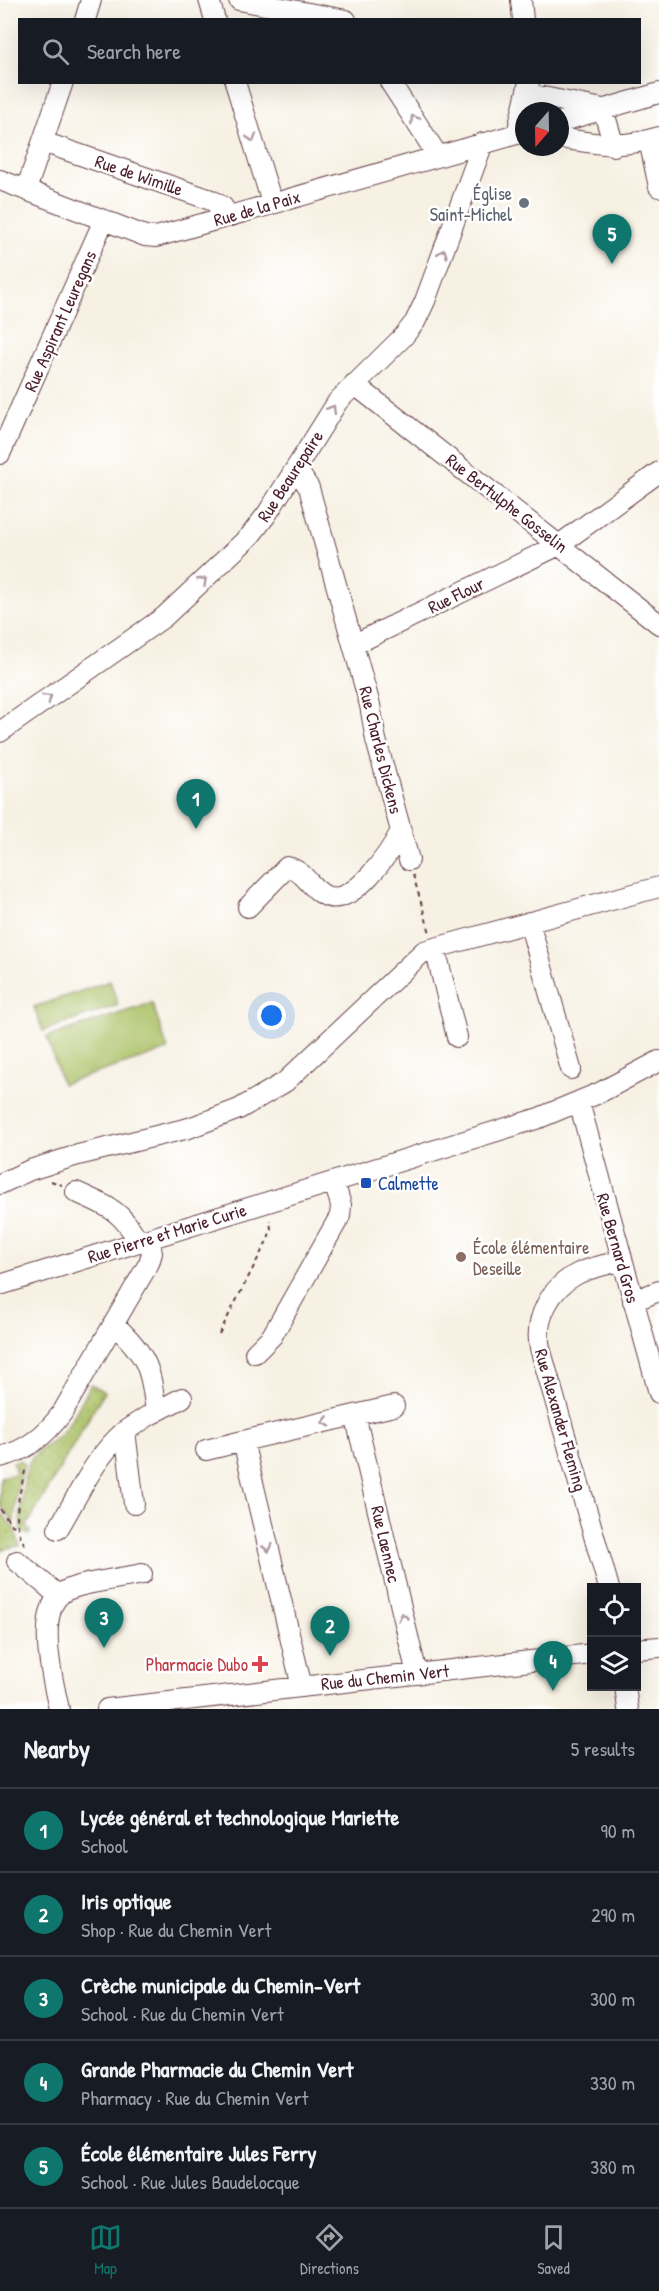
<!DOCTYPE html>
<meta charset="utf-8">
<style>
:root{--surface:#171b24;--page:#242831;--text:#f1f3f6;--muted:#9ea1a6;--line:#363941;--accent:#0f766e}
body{margin:0;font-family:"Patrick Hand",sans-serif;background:var(--page);color:var(--text)}
.controls{position:absolute;right:18px;bottom:18px;display:grid;overflow:hidden;border-radius:0px;box-shadow:0 6px 24px #0002}
.controls button{width:54px;height:54px;display:grid;place-items:center;padding:0;border:0;border-bottom:2px solid var(--line);background:var(--surface);color:var(--text);font:30px sans-serif}
.compass{position:absolute;left:515px;top:102px;width:54px;height:54px;border-radius:50%;background:var(--surface);box-shadow:0 6px 24px #0002;rotate:200deg}
.you{position:absolute;left:272px;top:1016px;width:21px;height:21px;margin:-15px;border:4px solid #fff;border-radius:50%;background:#1a73e8;box-shadow:0 0 0 9px #1a73e833}
.badge{display:grid;place-items:center;width:39px;height:39px;border-radius:50%;background:var(--accent);color:#fff;font-size:20px;font-weight:700}
.pin{position:absolute;translate:-50% -50px;filter:drop-shadow(0 2px 3px #0008)}
.pin::after{content:'';position:absolute;top:32px;width:21px;height:18px;background:inherit;clip-path:polygon(0 0,100% 0,50% 100%)}
.list{margin:0;padding:0;list-style:none}
h2{display:flex;justify-content:space-between;align-items:center;height:78px;margin:0;padding:0 24px;font-size:26px}
h2 small{font-size:20px;font-weight:400;color:var(--muted)}
.list li{display:grid;grid-template-columns:39px 1fr auto;gap:18px;align-items:center;box-sizing:border-box;height:84px;padding:0 24px;border-top:2px solid var(--line)}
.list b{display:block;font-size:22px;white-space:nowrap}
.list p{margin:0;font-size:20px;white-space:nowrap;color:var(--muted)}
.list em{font-size:20px;font-style:normal;color:var(--muted)}
.icon{flex:none;width:33px;height:33px;fill:none;stroke:currentColor;stroke-width:2;stroke-linecap:round;stroke-linejoin:round}
.map{position:relative;flex:none;width:659px;height:1709px;overflow:hidden}
.search{position:absolute;background:var(--surface);box-shadow:0 6px 24px #0002;left:18px;right:18px;top:18px;height:66px;display:flex;align-items:center;gap:15px;box-sizing:border-box;padding:0 21px;border-radius:0px;color:var(--muted);font-size:22px}
.sheet{height:498px;background:var(--surface)}
nav{display:flex;justify-content:space-around;align-items:center;box-sizing:border-box;height:84px;border-top:2px solid var(--line);background:var(--surface);font-size:16px;color:var(--muted)}
nav a{display:grid;justify-items:center;gap:3px}
nav .on{color:var(--accent)}
.map>svg:first-child{display:block}
</style>
<div class="map">
<svg width="659" height="1709" viewBox="0 0 659 1709">
<defs>
<pattern id="grass-dots" width="8" height="8" patternUnits="userSpaceOnUse" patternTransform="scale(1.5)"><rect width="8" height="8" fill="#abc165"/><path d="M2 2h.1M6 6h.1" fill="none" stroke="#95a558" stroke-width="1.8" stroke-linecap="round"/></pattern>
</defs>
<rect width="100%" height="100%" fill="#fff"/>
<filter id="ink" filterUnits="userSpaceOnUse"><feTurbulence type="fractalNoise" baseFrequency=".0167" numOctaves="2"/><feDisplacementMap in="SourceGraphic" scale="12" xChannelSelector="R" yChannelSelector="G"/><feConvolveMatrix kernelMatrix="1 2 1 2 8 2 1 2 1" color-interpolation-filters="sRGB"/></filter>
<filter id="wash" filterUnits="userSpaceOnUse"><feTurbulence type="fractalNoise" baseFrequency=".008" numOctaves="4" result="noise"/><feDisplacementMap in="SourceGraphic" scale="24" xChannelSelector="R" yChannelSelector="G"/><feGaussianBlur stdDeviation="1.35" result="paint"/><feColorMatrix in="noise" values="0 0 0 0 0 0 0 0 0 0 0 0 0 0 0 0 0 1.4 0 .05"/><feComposite in="paint" operator="in"/></filter>
<g filter="url(#wash)">
<rect width="100%" height="100%" fill="#f7f1e3"/>
<!-- grass -->
<path fill="url(#grass-dots)" stroke="#7a7048" stroke-width="1.5" d="M91,1384L104,1392L26,1527L30,1531L29,1535L21,1531C19,1515 23,1473 31,1459C37,1449 52,1443 60,1435C73,1420 82,1401 91,1384Z
M21,1460L24,1465L17,1491L14,1522L0,1505V1477L16,1474L13,1462Z
M0,1511L15,1529L20,1546L0,1550Z"/>
<!-- pitch -->
<path fill="#abc165" stroke="#7a7048" stroke-width="1.5" d="M110,981L118,1005L43,1031L34,1007Z
M152,1003L168,1050L62,1084L47,1037Z"/>
</g>
<g filter="url(#ink)">
<g fill="none" stroke-linecap="round" stroke-linejoin="round">
<!-- minor casing -->
<g stroke="#643e47" stroke-width="22">
<path id="minor" d="M209,0L215,20
M239,0L346,20
M521,0L523,20
M85,20L91,0
M235,82L272,203
M390,82L438,156
M528,94L603,109L614,146
M560,122L659,93
M517,134L529,82
M560,138C600,144 619,149 659,137
M649,140L659,187
M43,142L211,200L223,207L228,216
M0,180L145,236L156,237L524,132
M26,190L63,82
M354,384L659,624
M0,454L104,220
M296,468L309,488L370,705L376,740L409,860
M353,645L559,545L659,472
M0,732L164,617L250,536L267,514L338,401L403,337L415,322L425,301L483,143
M248,907L287,867C304,870 309,887 324,895C352,910 390,852 401,831
M529,922L571,1069
M435,948L457,1037
M579,1102L659,1393
M0,1184L30,1170L78,1155L189,1128L239,1109L285,1082L424,951L659,887
M76,1192C109,1207 120,1209 139,1242
M0,1285L539,1118L599,1093L659,1061
M633,1301L659,1291
M114,1324C148,1357 150,1366 156,1412
M255,1353L272,1336L340,1216L341,1205L334,1182
M355,1415L394,1406
M206,1450L243,1441
M0,1457C27,1451 46,1435 62,1413L149,1263L152,1253L149,1239
M134,1504L125,1431L148,1416L182,1398
M58,1529C78,1496 95,1456 125,1431
M17,1561L59,1596
M609,1588L540,1348C534,1319 550,1288 577,1274C591,1267 607,1265 622,1260
M636,1649L659,1647
M625,1686L628,1709
M302,1687L243,1441L355,1415L417,1674
M59,1709C53,1682 34,1608 65,1591C80,1583 124,1578 142,1574
M107,1709L592,1654"/>
</g>
<!-- path -->
<path stroke="#643e47" stroke-width="2" stroke-dasharray="4.5 4.5" stroke-linecap="butt" d="M413,875L430,933
M51,1181L62,1185
M219,1334L268,1239L271,1229L270,1220
M0,1509L12,1525L17,1527
M25,1545C10,1520 20,1493 26,1467"/>
<!-- minor -->
<use href="#minor" stroke="#fff" stroke-width="20"/>
</g>
<!-- one-way arrows -->
<defs><path id="oneway-chevron" d="M-2-3.5L2.5 0L-2 3.5" fill="none" stroke-width="1.6" stroke-linecap="round" stroke-linejoin="round" transform="scale(1.5)"/></defs>
<g stroke="#ae9aa0">
<use href="#oneway-chevron" transform="translate(414 119) rotate(-123)"/>
<use href="#oneway-chevron" transform="translate(252 138) rotate(73)"/>
<use href="#oneway-chevron" transform="translate(443 253) rotate(-70)"/>
<use href="#oneway-chevron" transform="translate(332 409) rotate(-58)"/>
<use href="#oneway-chevron" transform="translate(203 581) rotate(-44)"/>
<use href="#oneway-chevron" transform="translate(48 698) rotate(-35)"/>
<use href="#oneway-chevron" transform="translate(326 1422) rotate(167)"/>
<use href="#oneway-chevron" transform="translate(268 1548) rotate(77)"/>
<use href="#oneway-chevron" transform="translate(403 1617) rotate(-103)"/>
</g>
</g>
<!-- markers -->
<circle fill="#6b7280" stroke="#fff" stroke-width="2" cx="524" cy="203" r="6"/>
<rect fill="#1a4fb4" stroke="#fff" stroke-width="2" x="360" y="1177" width="12" height="12" rx="3"/>
<circle fill="#8d6e63" stroke="#fff" stroke-width="2" cx="461" cy="1257" r="6"/>
<path fill="#e0444e" stroke="#fff" stroke-width="2" d="M257 1655h6v6h6v6h-6v6h-6v-6h-6v-6h6z"/>
<g text-anchor="middle" dominant-baseline="central" stroke-width="5" stroke-linejoin="round" paint-order="stroke">
<!-- street labels -->
<g font-size="18" fill="#4a1f2b" stroke="#fff">
<text transform="translate(139 175) rotate(19)">Rue de Wimille</text>
<text transform="translate(257 208) rotate(-16)">Rue de la Paix</text>
<text transform="translate(60 321) rotate(-66)">Rue Aspirant Leuregans</text>
<text transform="translate(290 476) rotate(-57)">Rue Beaurepaire</text>
<text transform="translate(507 503) rotate(38)">Rue Bertulphe Gosselin</text>
<text transform="translate(456 595) rotate(-26)">Rue Flour</text>
<text transform="translate(381 750) rotate(76)">Rue Charles Dickens</text>
<text transform="translate(167 1233) rotate(-17)">Rue Pierre et Marie Curie</text>
<text transform="translate(618 1248) rotate(74)">Rue Bernard Gros</text>
<text transform="translate(561 1420) rotate(74)">Rue Alexander Fleming</text>
<text transform="translate(386 1544) rotate(77)">Rue Laennec</text>
<text transform="translate(385 1677) rotate(-6)">Rue du Chemin Vert</text>
</g>
<!-- worship labels -->
<g font-size="18" fill="#5b616d" stroke="#fff" text-anchor="end">
<text x="512" y="193">Église<tspan x="512" dy="21">Saint-Michel</tspan></text>
</g>
<!-- transit labels -->
<g font-size="18" fill="#164399" stroke="#fff" text-anchor="start">
<text x="378" y="1183">Calmette</text>
</g>
<!-- education labels -->
<g font-size="18" fill="#785e54" stroke="#fff" text-anchor="start">
<text x="473" y="1247">École élémentaire<tspan x="473" dy="21">Deseille</tspan></text>
</g>
<!-- health labels -->
<g font-size="18" fill="#be3a42" stroke="#fff" text-anchor="end">
<text x="248" y="1664">Pharmacie Dubo</text>
</g>
</g>
</svg>
<div class="controls">
<button><svg class="icon" aria-label="locate" viewBox="0 0 24 24"><circle cx="12" cy="12" r="6"/><path d="M12 2v4M12 18v4M2 12h4M18 12h4"/></svg></button>
<button><svg class="icon" aria-label="layers" viewBox="0 0 24 24"><path d="M12 4l9 5-9 5-9-5zM3 14l9 5 9-5"/></svg></button>
</div>
<svg class="compass" viewBox="-18 -18 36 36"><path d="M0-13l5 13h-10z" fill="#e53935"/><path d="M0 13l5-13h-10z" fill="#9ea1a6"/></svg>
<div class="you"></div>
<div class="pin badge" style="left:196px;top:829px">1</div>
<div class="pin badge" style="left:330px;top:1656px">2</div>
<div class="pin badge" style="left:104px;top:1648px">3</div>
<div class="pin badge" style="left:553px;top:1691px">4</div>
<div class="pin badge" style="left:612px;top:264px">5</div>
<div class="search"><svg class="icon" aria-label="search" viewBox="0 0 24 24"><circle cx="10" cy="10" r="6"/><path d="M15 15l6 6"/></svg>Search here</div>
</div>
<section class="sheet">
<h2>Nearby<small>5 results</small></h2>
<ul class="list">
<li><span class="badge">1</span><div><b>Lycée général et technologique Mariette</b><p>School</p></div><em>90 m</em></li>
<li><span class="badge">2</span><div><b>Iris optique</b><p>Shop · Rue du Chemin Vert</p></div><em>290 m</em></li>
<li><span class="badge">3</span><div><b>Crèche municipale du Chemin-Vert</b><p>School · Rue du Chemin Vert</p></div><em>300 m</em></li>
<li><span class="badge">4</span><div><b>Grande Pharmacie du Chemin Vert</b><p>Pharmacy · Rue du Chemin Vert</p></div><em>330 m</em></li>
<li><span class="badge">5</span><div><b>École élémentaire Jules Ferry</b><p>School · Rue Jules Baudelocque</p></div><em>380 m</em></li>
</ul>
</section>
<nav>
<a class="on"><svg class="icon" aria-label="map" viewBox="0 0 24 24"><path d="M3 6l6-2 6 2 6-2v14l-6 2-6-2-6 2zM9 4v14M15 6v14"/></svg>Map</a>
<a><svg class="icon" aria-label="directions" viewBox="0 0 24 24"><path d="M12 3l9 9-9 9-9-9zM9 14v-3h6M13 9l2 2-2 2"/></svg>Directions</a>
<a><svg class="icon" aria-label="saved" viewBox="0 0 24 24"><path d="M7 4h10v16l-5-4-5 4z"/></svg>Saved</a>
</nav>
